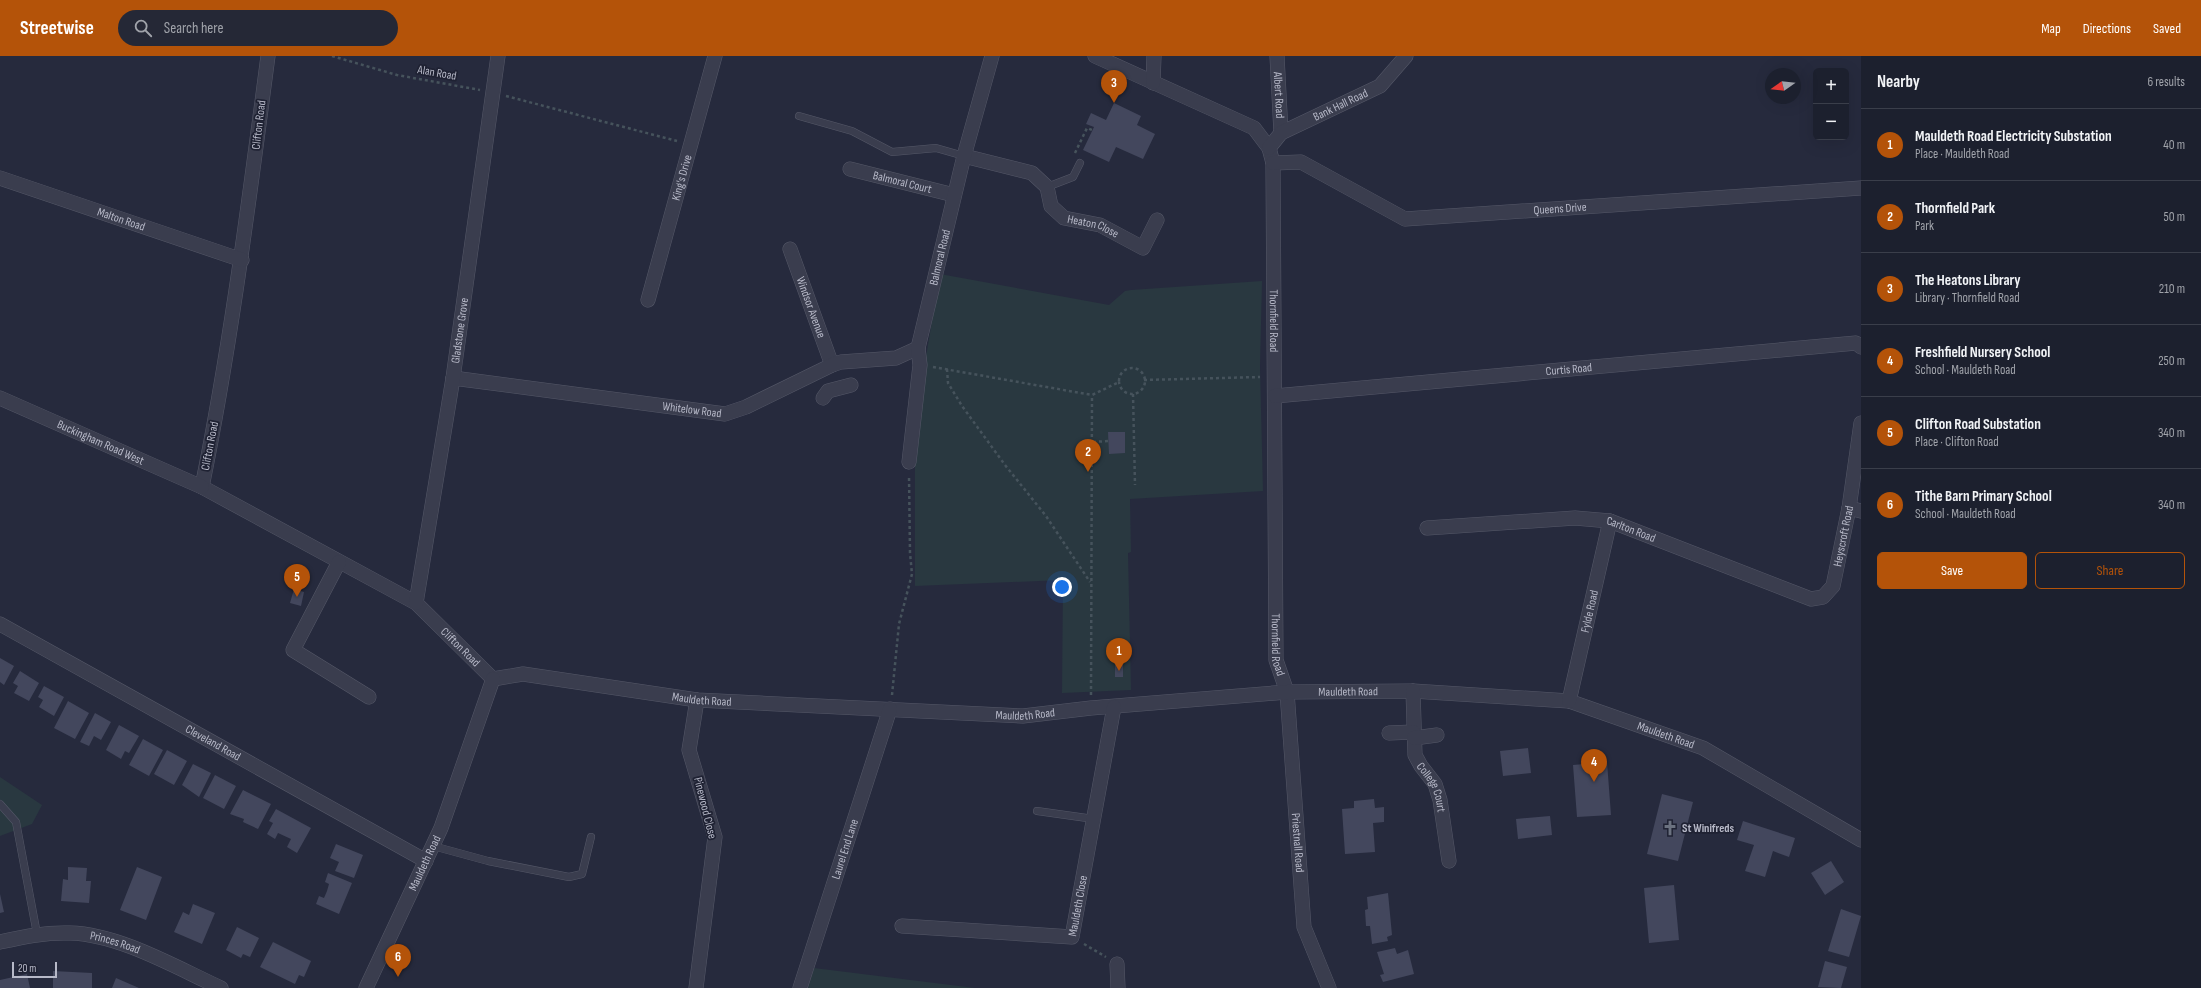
<!DOCTYPE html>
<meta charset="utf-8">
<style>
:root{--surface:#1c202e;--page:#252836;--text:#f1f3f6;--muted:#a0a3aa;--line:#3a3e4a;--accent:#b45309}
body{margin:0;font-family:"Sofia Sans Condensed",sans-serif;background:var(--page);color:var(--text)}
.controls{position:absolute;right:12px;top:12px;display:grid;overflow:hidden;border-radius:6px;box-shadow:0 4px 16px #0002}
.controls button{width:36px;height:36px;display:grid;place-items:center;padding:0;border:0;border-bottom:1px solid var(--line);background:var(--surface);color:var(--text);font:20px sans-serif}
.compass{position:absolute;left:1765px;top:12px;width:36px;height:36px;border-radius:50%;background:var(--surface);box-shadow:0 4px 16px #0002;rotate:256deg}
.scale{position:absolute;left:12px;bottom:10px;width:45px;box-sizing:border-box;padding-left:4px;border:2px solid #b7b9c8;border-top:0;font-size:11px;line-height:14px;white-space:nowrap;color:#b7b9c8;-webkit-text-stroke:3px #1f2233;paint-order:stroke}
.you{position:absolute;left:1062px;top:531px;width:14px;height:14px;margin:-10px;border:3px solid #fff;border-radius:50%;background:#1a73e8;box-shadow:0 0 0 6px #1a73e833}
.badge{display:grid;place-items:center;width:26px;height:26px;border-radius:50%;background:var(--accent);color:#fff;font-size:13px;font-weight:700}
.pin{position:absolute;translate:-50% -33px;filter:drop-shadow(0 1px 2px #0008)}
.pin::after{content:'';position:absolute;top:21px;width:14px;height:12px;background:inherit;clip-path:polygon(0 0,100% 0,50% 100%)}
.list{margin:0;padding:0;list-style:none}
h2{display:flex;justify-content:space-between;align-items:center;height:52px;margin:0;padding:0 16px;font-size:17px}
h2 small{font-size:13px;font-weight:400;color:var(--muted)}
.list li{display:grid;grid-template-columns:26px 1fr auto;gap:12px;align-items:center;box-sizing:border-box;height:72px;padding:0 16px;border-top:1px solid var(--line)}
.list b{display:block;font-size:15px;white-space:nowrap}
.list p{margin:0;font-size:13px;white-space:nowrap;color:var(--muted)}
.list em{font-size:13px;font-style:normal;color:var(--muted)}
.actions{display:flex;gap:8px;padding:12px 16px}
.actions a{flex:1;padding:9px 0;border:1px solid var(--accent);border-radius:6px;text-align:center;font-size:14px;color:var(--accent)}
.actions .main{background:var(--accent);color:#fff}
.icon{flex:none;width:22px;height:22px;fill:none;stroke:currentColor;stroke-width:2;stroke-linecap:round;stroke-linejoin:round}
.map{position:relative;flex:none;width:1861px;height:932px;overflow:hidden}
header{display:flex;align-items:center;gap:24px;box-sizing:border-box;height:56px;padding:0 20px;background:var(--accent);color:#fff}
header strong{font-size:19px}
nav{display:flex;gap:22px;margin-inline-start:auto;font-size:14px}
.search{width:280px;height:36px;background:var(--page);display:flex;align-items:center;gap:10px;box-sizing:border-box;padding:0 14px;border-radius:22px;color:var(--muted);font-size:15px}
main{display:flex}
aside{flex:1;background:var(--surface)}
.map>svg:first-child{display:block}
</style>
<header>
<strong>Streetwise</strong>
<div class="search"><svg class="icon" aria-label="search" viewBox="0 0 24 24"><circle cx="10" cy="10" r="6"/><path d="M15 15l6 6"/></svg>Search here</div>
<nav><a>Map</a><a>Directions</a><a>Saved</a></nav>
</header>
<main>
<div class="map">
<svg width="1861" height="932" viewBox="0 0 1861 932">
<rect width="100%" height="100%" fill="#262a3d"/>
<!-- green -->
<path fill="#293840" d="M940,218L1109,249L1125,235L1131,234L1262,225L1260,311L1263,435L1130,443L1131,496L1128,497L1131,634L1062,637L1063,524L915,530V398L922,324Z
M0,721L42,749L32,768L0,780Z
M814,912L975,932H808Z"/>
<!-- building -->
<path fill="#43475d" d="M1114,47L1141,60L1137,69L1155,78L1143,103L1116,91L1109,106L1083,94L1094,71L1086,68L1091,57L1106,64Z
M1108,376H1125V397L1109,398Z
M294,533L304,536L301,550L290,547Z
M0,602L14,610L4,629L0,626Z
M1115,609H1123V621H1115Z
M20,615L39,627L29,645L14,637L18,630L13,627Z
M44,630L64,641L54,660L39,651L43,644L38,641Z
M68,645L89,657L75,683L54,672Z
M95,657L111,666L101,684L94,680L89,690L80,686Z
M119,669L139,680L129,697L125,695L121,703L106,694Z
M143,683L163,694L149,720L129,709Z
M1528,692L1531,717L1503,720L1500,695Z
M167,694L187,705L174,729L154,718Z
M1607,706L1611,759L1577,761L1573,709Z
M193,708L211,717L199,741L182,729Z
M215,719L236,730L224,753L203,742Z
M243,734L271,748L258,773L243,766L244,763L230,758Z
M1662,738L1693,746L1678,805L1647,798Z
M1374,743L1375,752L1384,751V766L1373,767L1375,796L1345,798L1342,753L1354,752V745Z
M276,753L311,772L297,797L287,791L291,783L278,777L275,783L267,778L273,767L269,765Z
M1550,760L1552,779L1518,783L1516,763Z
M1743,765L1795,782L1789,801L1773,795L1765,821L1745,815L1754,789L1737,784Z
M336,788L363,799L354,822L335,815L339,806L330,802Z
M1831,805L1844,826L1825,839L1811,817Z
M68,811L87,812L86,825H91L89,847L61,845L63,823L68,824Z
M137,811L162,821L146,864L120,854Z
M328,817L352,827L339,858L316,848L319,840L324,842L327,835L329,828L325,826Z
M1674,829L1679,884L1649,887L1644,832Z
M1388,837L1392,879L1387,881L1388,885L1372,888L1370,870H1366L1365,854L1368,853L1367,841Z
M0,838L4,856L0,857Z
M193,848L215,857L202,888L174,876L183,856L189,859Z
M1841,853L1861,860L1849,901L1828,895Z
M237,871L259,882L250,901L243,898L241,902L226,894Z
M273,886L311,905L304,921L299,919L295,928L260,911Z
M1395,892L1397,898L1408,894L1414,918L1383,926L1380,919L1384,918L1377,896Z
M1825,905L1847,911L1841,932L1818,931Z
M53,915L92,917V932H53Z
M27,918L30,932H0V924Z
M116,922L139,932H112Z"/>
<g fill="none" stroke-linecap="round" stroke-linejoin="round">
<!-- lane casing -->
<g stroke="#555868" stroke-width="8">
<path id="lane" d="M799,60L852,75L892,96L936,92L964,100
M1047,131L1073,121L1080,107
M0,748L16,766L37,878
M1037,755L1094,763
M433,790L488,805L569,821L582,818L591,781"/>
</g>
<!-- street casing -->
<g stroke="#555868" stroke-width="15">
<g id="street">
<path id="s1" d="M268,0C249,144 231,288 202,431L416,547L493,623"/>
<path id="s2" d="M1095,0L1254,72L1269,92L1273,107L1276,604L1287,636L1304,871L1329,932"/>
<path id="s3" d="M1277,0L1281,77"/>
<path d="M1153,27L1154,0"/>
<path id="s4" d="M1269,92L1281,77L1380,30L1406,0"/>
<path id="s5" d="M964,100L1032,117L1047,131L1051,150L1064,162L1100,169L1143,192L1157,164"/>
<path id="s6" d="M1273,107L1301,106L1405,163L1861,132"/>
<path id="s7" d="M850,113L954,139"/>
<path id="s8" d="M0,122L242,204"/>
<path id="s9" d="M790,193L832,309"/>
<path id="s10" d="M648,244L715,0"/>
<path id="s11" d="M453,322L725,358L746,351L832,309L841,306L896,302L918,292"/>
<path id="s12" d="M1275,340L1856,287L1861,291"/>
<path id="s13" d="M0,342L202,431"/>
<path d="M823,342L828,335L851,329"/>
<path id="s14" d="M909,406L920,309L918,292L964,100L992,0"/>
<path d="M1849,452L1861,455"/>
<path id="s15" d="M1427,472L1575,462L1610,465L1811,543L1823,541L1833,530L1849,452L1861,367"/>
<path d="M339,506L293,594L369,641"/>
<path id="s16" d="M416,547L453,322L498,0"/>
<path id="s17" d="M0,568L426,805"/>
<path id="s18" d="M493,623L523,618L697,644L1023,660L1091,652L1287,636L1413,635L1569,645L1703,692L1861,784"/>
<path id="s19" d="M1413,635L1415,699L1421,710L1435,728L1440,744L1449,805"/>
<path id="s20" d="M1569,645L1610,465"/>
<path d="M1389,677L1413,676"/>
<path d="M1414,682L1437,679"/>
<path id="s21" d="M902,870L1072,881L1114,651"/>
<path id="s22" d="M0,886C23,881 46,876 70,877C119,878 177,912 221,932"/>
<path d="M1117,908L1118,932"/>
<path id="s23" d="M366,932L441,772L493,623"/>
<path d="M696,932L715,781L689,694L697,644"/>
<path id="s24" d="M800,932L890,653"/>
</g>
</g>
<!-- path -->
<path stroke="#46535c" stroke-width="2.5" stroke-dasharray="3 3" stroke-linecap="butt" d="M332,0L397,19L480,34
M506,40L677,85
M1075,97L1087,72L1092,74
M933,311L1092,339L1119,326
M1119 325a13 13 0 1 1 26 0a13 13 0 1 1-26 0Z
M947,313L948,327L962,350L1005,409L1046,460L1090,526
M1144,324L1260,321
M1133,338L1135,429
M1093,386L1108,385
M892,639L899,568L912,518L910,497L909,419
M1091,639L1092,339
M1084,888L1106,901"/>
<!-- lane -->
<use href="#lane" stroke="#3a3d4e" stroke-width="7"/>
<!-- street -->
<use href="#street" stroke="#3a3d4e" stroke-width="14"/>
</g>
<!-- icons -->
<defs>
<g id="church-bare" transform="scale(1.2)"><path d="M-1.2-6h2.4v3.5h3.3v2.4h-3.3V6h-2.4V-.1h-3.3v-2.4h3.3Z" fill="#6b7280" stroke="#1f2233" stroke-width="2.5" paint-order="stroke"/></g>
</defs>
<g fill-rule="evenodd">
<use href="#church-bare" x="1670" y="772"/>
</g>
<g text-anchor="middle" dominant-baseline="central" stroke-width="3.5" stroke-linejoin="round" paint-order="stroke">
<!-- street labels -->
<g font-size="12" fill="#b7b9c8" stroke="#1f2233">
<text transform="translate(437 17) rotate(10)">Alan Road</text>
<text stroke="none"><textPath href="#s3" startOffset="39">Albert Road</textPath></text>
<text stroke="none"><textPath href="#s4" startOffset="85">Bank Hall Road</textPath></text>
<text transform="translate(259 69) rotate(-83)">Clifton Road</text>
<text stroke="none"><textPath href="#s10" startOffset="127">King's Drive</textPath></text>
<text stroke="none"><textPath href="#s7" startOffset="54">Balmoral Court</textPath></text>
<text stroke="none"><textPath href="#s6" startOffset="302">Queens Drive</textPath></text>
<text stroke="none"><textPath href="#s8" startOffset="128">Malton Road</textPath></text>
<text stroke="none"><textPath href="#s5" startOffset="158">Heaton Close</textPath></text>
<text stroke="none"><textPath href="#s14" startOffset="208">Balmoral Road</textPath></text>
<text stroke="none"><textPath href="#s9" startOffset="62">Windsor Avenue</textPath></text>
<text stroke="none"><textPath href="#s2" startOffset="373">Thornfield Road</textPath></text>
<text stroke="none"><textPath href="#s16" startOffset="276">Gladstone Grove</textPath></text>
<text stroke="none"><textPath href="#s12" startOffset="295">Curtis Road</textPath></text>
<text stroke="none"><textPath href="#s11" startOffset="241">Whitelow Road</textPath></text>
<text stroke="none"><textPath href="#s13" startOffset="110">Buckingham Road West</textPath></text>
<text transform="translate(210 390) rotate(-79)">Clifton Road</text>
<text stroke="none"><textPath href="#s15" startOffset="206">Carlton Road</textPath></text>
<text stroke="none"><textPath href="#s15" startOffset="477">Heyscroft Road</textPath></text>
<text stroke="none"><textPath href="#s20" startOffset="92">Fylde Road</textPath></text>
<text stroke="none"><textPath href="#s2" startOffset="697">Thornfield Road</textPath></text>
<text stroke="none"><textPath href="#s1" startOffset="742">Clifton Road</textPath></text>
<text stroke="none"><textPath href="#s18" startOffset="859">Mauldeth Road</textPath></text>
<text stroke="none"><textPath href="#s18" startOffset="211">Mauldeth Road</textPath></text>
<text stroke="none"><textPath href="#s18" startOffset="535">Mauldeth Road</textPath></text>
<text stroke="none"><textPath href="#s18" startOffset="1183">Mauldeth Road</textPath></text>
<text stroke="none"><textPath href="#s17" startOffset="244">Cleveland Road</textPath></text>
<text stroke="none"><textPath href="#s19" startOffset="101">College Court</textPath></text>
<text transform="translate(705 752) rotate(76)">Pinewood Close</text>
<text stroke="none"><textPath href="#s2" startOffset="897">Priestnall Road</textPath></text>
<text stroke="none"><textPath href="#s24" startOffset="146">Laurel End Lane</textPath></text>
<text stroke="none"><textPath href="#s23" startOffset="138">Mauldeth Road</textPath></text>
<text stroke="none"><textPath href="#s21" startOffset="202">Mauldeth Close</textPath></text>
<text stroke="none"><textPath href="#s22" startOffset="117">Princes Road</textPath></text>
</g>
<!-- poi labels -->
<g font-size="12" font-weight="bold" fill="#b7b9c8" stroke="#1f2233" text-anchor="start">
<text x="1682" y="772">St Winifreds</text>
</g>
</g>
</svg>
<div class="controls">
<button>+</button>
<button>−</button>
</div>
<svg class="compass" viewBox="-18 -18 36 36"><path d="M0-13l5 13h-10z" fill="#e53935"/><path d="M0 13l5-13h-10z" fill="#a0a3aa"/></svg>
<div class="scale">20 m</div>
<div class="you"></div>
<div class="pin badge" style="left:1119px;top:615px">1</div>
<div class="pin badge" style="left:1088px;top:416px">2</div>
<div class="pin badge" style="left:1114px;top:47px">3</div>
<div class="pin badge" style="left:1594px;top:726px">4</div>
<div class="pin badge" style="left:297px;top:541px">5</div>
<div class="pin badge" style="left:398px;top:921px">6</div>
</div>
<aside>
<h2>Nearby<small>6 results</small></h2>
<ul class="list">
<li><span class="badge">1</span><div><b>Mauldeth Road Electricity Substation</b><p>Place · Mauldeth Road</p></div><em>40 m</em></li>
<li><span class="badge">2</span><div><b>Thornfield Park</b><p>Park</p></div><em>50 m</em></li>
<li><span class="badge">3</span><div><b>The Heatons Library</b><p>Library · Thornfield Road</p></div><em>210 m</em></li>
<li><span class="badge">4</span><div><b>Freshfield Nursery School</b><p>School · Mauldeth Road</p></div><em>250 m</em></li>
<li><span class="badge">5</span><div><b>Clifton Road Substation</b><p>Place · Clifton Road</p></div><em>340 m</em></li>
<li><span class="badge">6</span><div><b>Tithe Barn Primary School</b><p>School · Mauldeth Road</p></div><em>340 m</em></li>
</ul>
<div class="actions"><a class="main">Save</a><a>Share</a></div>
</aside>
</main>
